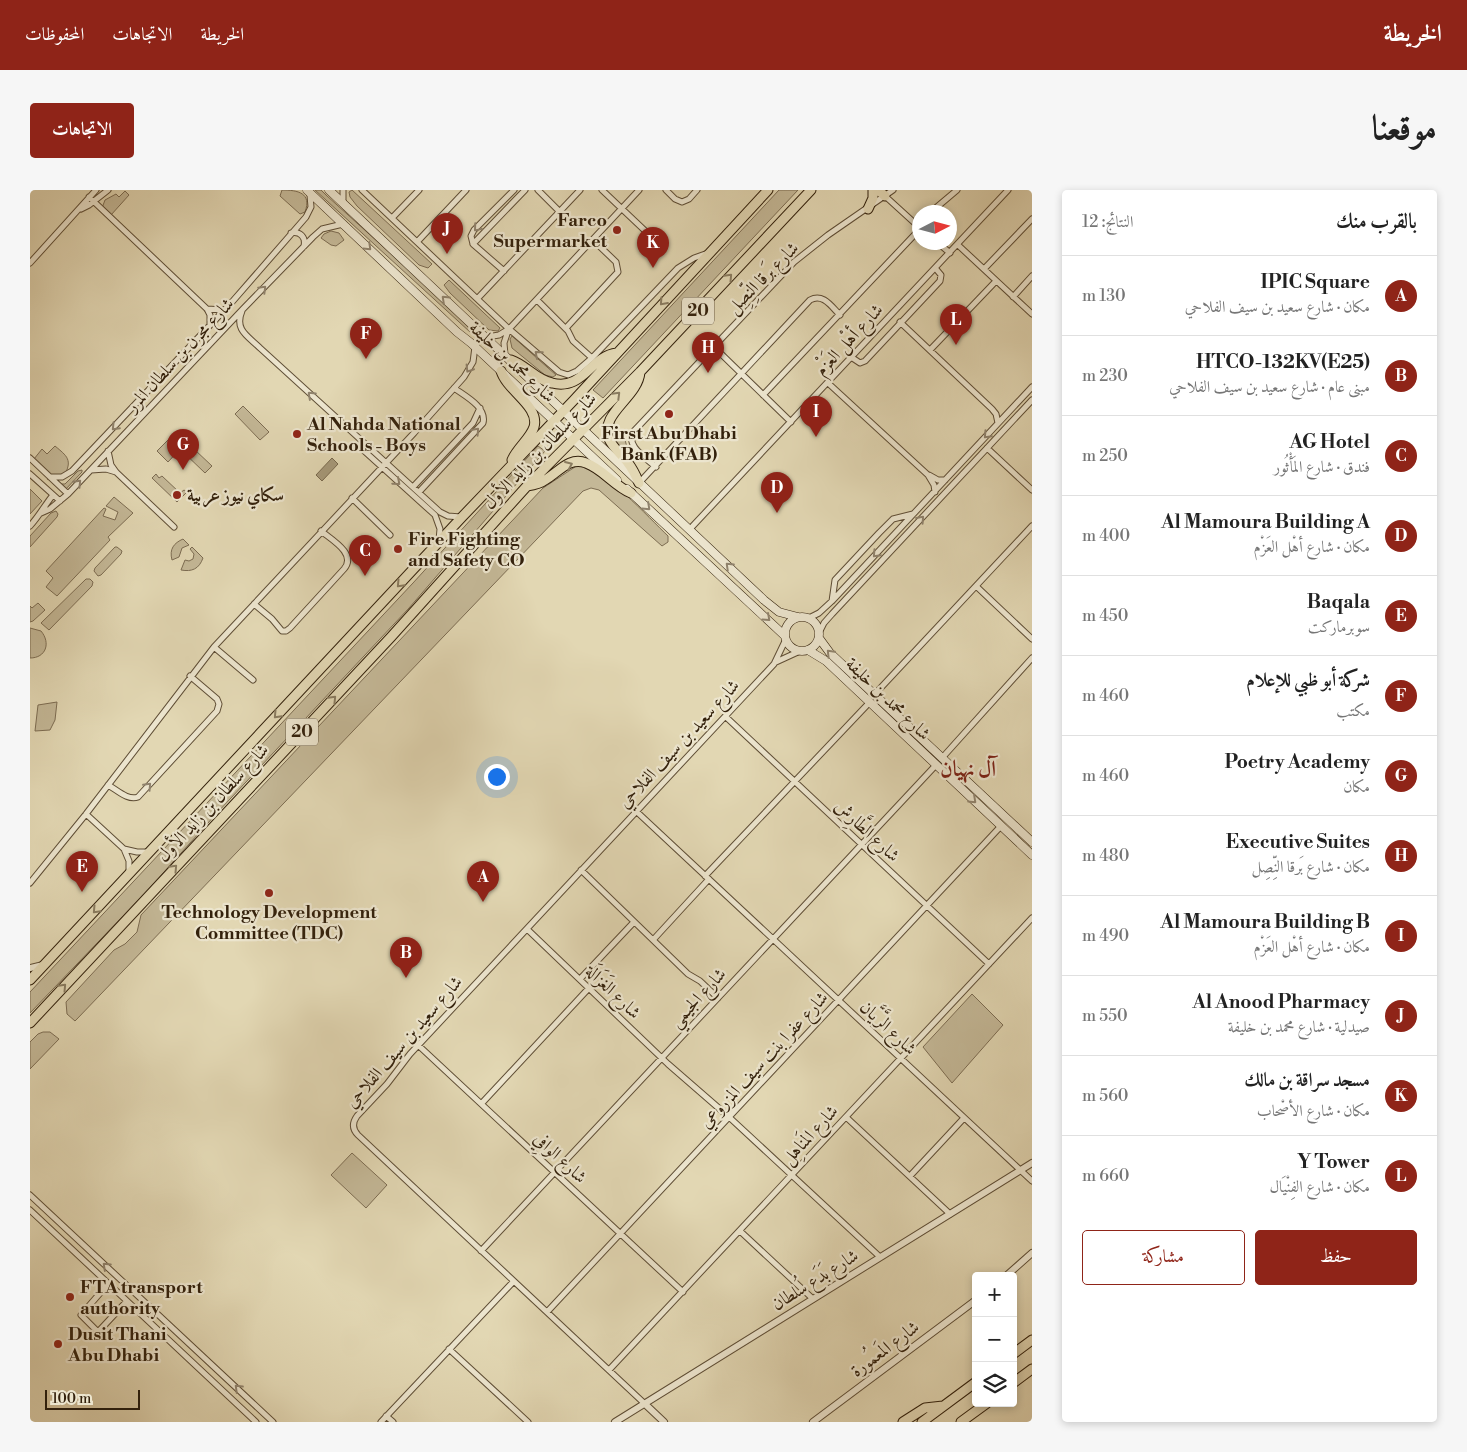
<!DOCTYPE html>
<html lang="ar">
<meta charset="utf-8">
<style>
:root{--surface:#fff;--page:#f6f6f6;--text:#222;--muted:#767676;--line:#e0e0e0;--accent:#8f2418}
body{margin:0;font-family:"Libre Bodoni",Amiri,serif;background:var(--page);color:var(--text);direction:rtl}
.controls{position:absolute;right:15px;bottom:15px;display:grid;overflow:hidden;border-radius:5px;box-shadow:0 2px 8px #0003}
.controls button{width:45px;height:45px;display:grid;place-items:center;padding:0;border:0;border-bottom:1px solid var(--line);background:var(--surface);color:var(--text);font:25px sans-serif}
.compass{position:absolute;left:882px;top:15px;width:45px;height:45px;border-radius:50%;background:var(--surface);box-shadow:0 2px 8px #0003;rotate:84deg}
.scale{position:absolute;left:15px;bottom:12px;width:95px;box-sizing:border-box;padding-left:5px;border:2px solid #33210c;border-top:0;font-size:14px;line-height:18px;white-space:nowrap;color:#33210c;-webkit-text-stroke:4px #ece5ce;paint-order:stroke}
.you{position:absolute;left:466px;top:586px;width:18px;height:18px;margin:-12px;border:4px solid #fff;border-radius:50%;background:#1a73e8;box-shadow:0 0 0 8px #1a73e833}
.badge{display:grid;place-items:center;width:32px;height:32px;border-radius:50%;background:var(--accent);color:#fff;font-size:16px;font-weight:700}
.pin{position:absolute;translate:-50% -41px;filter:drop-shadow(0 1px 2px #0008)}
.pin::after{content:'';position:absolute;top:26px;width:18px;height:15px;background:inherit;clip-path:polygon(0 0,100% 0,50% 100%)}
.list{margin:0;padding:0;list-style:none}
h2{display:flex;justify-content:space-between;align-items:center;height:65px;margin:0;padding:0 20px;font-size:21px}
h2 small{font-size:16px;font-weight:400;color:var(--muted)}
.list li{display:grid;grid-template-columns:32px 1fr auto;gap:15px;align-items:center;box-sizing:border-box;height:80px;padding:0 20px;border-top:1px solid var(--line)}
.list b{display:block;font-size:19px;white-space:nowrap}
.list p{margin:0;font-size:16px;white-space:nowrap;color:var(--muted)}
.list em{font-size:16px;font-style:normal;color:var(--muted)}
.actions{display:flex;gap:10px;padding:15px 20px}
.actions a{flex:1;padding:11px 0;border:1px solid var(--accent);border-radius:5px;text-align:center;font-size:18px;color:var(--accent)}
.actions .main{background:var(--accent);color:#fff}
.icon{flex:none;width:28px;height:28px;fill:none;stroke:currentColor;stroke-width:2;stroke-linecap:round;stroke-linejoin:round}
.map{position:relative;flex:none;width:1002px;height:1232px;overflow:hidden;direction:ltr;border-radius:5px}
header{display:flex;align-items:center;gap:30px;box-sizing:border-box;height:70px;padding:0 25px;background:var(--accent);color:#fff}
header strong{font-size:24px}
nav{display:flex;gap:28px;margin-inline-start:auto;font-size:18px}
.intro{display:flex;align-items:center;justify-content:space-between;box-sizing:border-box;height:120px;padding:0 30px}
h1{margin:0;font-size:35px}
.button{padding:12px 22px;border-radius:5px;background:var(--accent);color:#fff;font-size:18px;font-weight:700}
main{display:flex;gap:30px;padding:0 30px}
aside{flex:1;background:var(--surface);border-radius:5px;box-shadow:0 2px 8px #0003}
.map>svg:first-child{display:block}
</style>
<header>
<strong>الخريطة</strong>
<nav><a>الخريطة</a><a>الاتجاهات</a><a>المحفوظات</a></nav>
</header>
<div class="intro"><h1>موقعنا</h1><a class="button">الاتجاهات</a></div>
<main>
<aside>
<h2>بالقرب منك<small>النتائج: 12</small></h2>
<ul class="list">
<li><span class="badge">A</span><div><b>IPIC Square</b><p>مكان · شارع سعيد بن سيف الفلاحي</p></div><em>130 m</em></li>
<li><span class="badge">B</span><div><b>HTCO-132KV(E25)</b><p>مبنى عام · شارع سعيد بن سيف الفلاحي</p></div><em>230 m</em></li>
<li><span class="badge">C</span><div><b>AG Hotel</b><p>فندق · شارع المَأْثُور</p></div><em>250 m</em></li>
<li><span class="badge">D</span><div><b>Al Mamoura Building A</b><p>مكان · شارع أهْل العَزْم</p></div><em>400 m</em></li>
<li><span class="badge">E</span><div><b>Baqala</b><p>سوبرماركت</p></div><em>450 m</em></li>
<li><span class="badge">F</span><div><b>شركة أبو ظبي للإعلام</b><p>مكتب</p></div><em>460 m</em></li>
<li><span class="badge">G</span><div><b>Poetry Academy</b><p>مكان</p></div><em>460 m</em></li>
<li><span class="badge">H</span><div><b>Executive Suites</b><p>مكان · شارع بَرقا النِّصِل</p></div><em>480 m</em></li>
<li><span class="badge">I</span><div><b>Al Mamoura Building B</b><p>مكان · شارع أهْل العَزْم</p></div><em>490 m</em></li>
<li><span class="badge">J</span><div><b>Al Anood Pharmacy</b><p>صيدلية · شارع محمد بن خليفة</p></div><em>550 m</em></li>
<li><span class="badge">K</span><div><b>مسجد سراقة بن مالك</b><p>مكان · شارع الأصْحاب</p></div><em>560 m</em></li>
<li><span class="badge">L</span><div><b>Y Tower</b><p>مكان · شارع الفِنْيَال</p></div><em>660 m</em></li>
</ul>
<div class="actions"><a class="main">حفظ</a><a>مشاركة</a></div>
</aside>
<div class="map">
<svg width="1002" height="1232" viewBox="0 0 1002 1232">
<rect width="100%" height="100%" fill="#e2d7b3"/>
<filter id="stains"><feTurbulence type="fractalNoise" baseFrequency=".004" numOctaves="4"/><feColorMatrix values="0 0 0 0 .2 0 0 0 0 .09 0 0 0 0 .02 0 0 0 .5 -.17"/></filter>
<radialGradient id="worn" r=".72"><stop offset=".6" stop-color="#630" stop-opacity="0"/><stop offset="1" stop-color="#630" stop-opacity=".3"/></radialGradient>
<!-- green -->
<path fill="#c4b897" stroke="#7c6c52" d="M252,0C268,0 282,3 275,22L270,24L250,6Z
M285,0H291L296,5L444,139L440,142Z
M322,0L402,74L398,78L389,75L327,16L320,7L319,2Z
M749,0H768L573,208L563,200Z
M95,1L99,5L81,25L72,18L75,10L86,4L89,7Z
M301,41L309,43L314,50L306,56L301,55L291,48L294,44Z
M419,90L470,138L468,141L459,140L420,103L414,95Z
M482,146L526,185L523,187L515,185L482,158L480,149Z
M213,216L239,242L230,250L205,224Z
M585,240L595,250L597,257L593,262L583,250L580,244Z
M146,242L182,276L175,283L150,259L138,272L127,261Z
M25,256C37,266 43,270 34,286L24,289L4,269L12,259L17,264Z
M508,256L515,261L379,418L186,624L117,701L0,823V802L383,393Z
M548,275C572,276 619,328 638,346V352L632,356L569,300L561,298L553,301L47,829L45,831L37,824L36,812L84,760L95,754L107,742L111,725L513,298Z
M52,280V282L34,301L30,294H35L48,281Z
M126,284L129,288L132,286L150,303L154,300L157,302L147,312L122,288Z
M0,299L12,311L0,324Z
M84,307L103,323L78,347L80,350L27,406L16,397L23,388L16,381L74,318L76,319L73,326L85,330L88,322L76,316Z
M26,321L28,324L27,327L0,357V346L21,323Z
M153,349L159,355L152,358L149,367L142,370C139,359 144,353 153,349Z
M85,357H87L92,361L91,364L71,385L68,386L64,381L65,378Z
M162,357L173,368C169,379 162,382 151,380L155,370L159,371L163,369L164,364L160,359Z
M56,389H60L63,392L62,396L19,440L11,433Z
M8,413L15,420L3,431L0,432V416L2,418Z
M0,438L11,441C21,453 16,468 0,468Z
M27,512L25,530L20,540L5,541L8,515Z
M942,804L973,835L922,893L893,857Z
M13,842H20L29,849L0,879V852L8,844Z
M322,963L357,995L336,1018L301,985Z"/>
<!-- water -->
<path fill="#a6997a" stroke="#78694e" d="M302,268L308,274L292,291L286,285Z"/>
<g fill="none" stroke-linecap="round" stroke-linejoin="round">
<!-- minor casing -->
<g stroke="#5f4e36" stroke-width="7">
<path id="minor" d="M332,0L479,139L529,182L538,185L547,181L562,168L648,78L664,68L678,63
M508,0L530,22
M572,0L628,53
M636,0L645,9L652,12L659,9L667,0
M855,6L889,37
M59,7L177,119L180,125V135
M313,13V0
M51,19L59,15L78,0
M901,22L927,0
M362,28L389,0
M261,43C270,41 276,47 274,56
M387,52L436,0
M907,52L920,63
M443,54L495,0
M928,55L1002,124
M0,73L66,0
M954,79L1002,29
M474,81L443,54L441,46L444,40L484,0
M983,107L1002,86
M448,108L550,0
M507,110L538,141L543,151L562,168
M177,119L194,120
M212,121C204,140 218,146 230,158L410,322L418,326L431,327
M870,132L962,219L966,224L968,233
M536,138L588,82L586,72L563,50
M457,147L469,145L479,139L609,0
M684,157L761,232
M900,160L966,91
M475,165L474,153L478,141
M821,167L830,173L835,171L910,91L911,85L906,79
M798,193L898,285L904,295L905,302
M733,205L889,40
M957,258L1002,300
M332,259L405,325L410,339L409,350
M78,261L81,275L86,282L144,337
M0,268L38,304
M626,277C616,268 594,255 604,241L764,72L798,45L863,0
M61,280L76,279L86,282
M0,284L30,311
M899,285L908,290H915
M20,287H32L42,281L202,112L276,27L281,17L280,5
M609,293L780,110C793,103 801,116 810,125
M383,297L443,233L450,218
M389,302L453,233C457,217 435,206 424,198
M322,308L360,345
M11,323L20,319L38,304L213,119L283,47L292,39L313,34
M0,336C9,326 15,315 23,305
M659,340L978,0
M946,396L1002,449
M802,411L805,390L849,343L863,329L883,324
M224,414L242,429L252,441H256L260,438L314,379C327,364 302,350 291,341
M779,428L789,423L802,411L1002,197
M789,443L794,433L802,424L1002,210
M184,457L223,490
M746,472L770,461
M844,505L1002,336
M696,527L959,774
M912,568L1002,468
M78,595C87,600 98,611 108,607L187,521L189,514L187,509L160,486
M607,622L1002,991
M56,624L94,659L99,671V684
M94,659L107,662H119
M551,680L658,784L670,791L688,808
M675,686L839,513
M0,693L56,624L184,457L384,243L434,187L443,172L445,157
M497,739L638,874L699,927L850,1067
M623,750L679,689
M550,789L604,732
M388,855L653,1102
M452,913L559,798
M816,927L920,1024
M880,986L934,928
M0,1005L243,1232
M0,1020L226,1232
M710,1041L783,1109
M451,1061L906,575
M78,1094L51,1125L68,1142L97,1111
M517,1122L971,636
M419,1159L498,1232
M579,1180L1002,728
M615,1214L328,945C322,939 322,933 327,926L357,894L380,864L744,474L756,449
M356,1226L363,1232
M351,1232L483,1092"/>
</g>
<!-- tertiary casing -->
<g stroke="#5f4e36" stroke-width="8">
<path id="tertiary" d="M0,778L13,775
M976,1086L1002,1063
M615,1214L634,1232
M585,1232L1002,973
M783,1232L946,1110"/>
</g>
<!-- secondary casing -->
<g stroke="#33210c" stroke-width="9">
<path id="secondary" d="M277,0L427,142L441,153L587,290
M299,0L734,410L749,422L768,427
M597,299L755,446
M755 444a17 17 0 1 1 34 0a17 17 0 1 1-34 0Z
M789,448L800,463L1002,652
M778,460L796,471L1002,665"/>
</g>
<!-- primary casing -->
<g stroke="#33210c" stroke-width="11">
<path id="primary" d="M848,0L855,6
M838,19L843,8V0
M481,170C496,175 506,190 522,193C554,201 560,166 587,163
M471,181C477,201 510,216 504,237C500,249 487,258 482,270
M609,293C606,286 603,279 598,273C592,265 583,258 579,249C569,223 608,208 610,182
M497,296C504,295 510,294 515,290C528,283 539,266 556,273C573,279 584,296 601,303
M0,790L432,327L543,211L738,0
M0,833L361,447L497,296L610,182L781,0"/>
</g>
<!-- trunk casing -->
<g stroke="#33210c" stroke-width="11">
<path id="trunk" d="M983,1164L1002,1150
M983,1193L1002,1179
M873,1232L895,1218L913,1216
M892,1232L946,1192
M931,1232L957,1213"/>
</g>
<!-- minor -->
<use href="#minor" stroke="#ece5ce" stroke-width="5"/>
<!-- tertiary -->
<use href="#tertiary" stroke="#ece5ce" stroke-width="6"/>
<!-- secondary -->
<use href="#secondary" stroke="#ece5ce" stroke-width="8"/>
<!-- primary -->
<use href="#primary" stroke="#e2d7b3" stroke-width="9"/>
<!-- trunk -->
<use href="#trunk" stroke="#e2d7b3" stroke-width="9"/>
</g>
<!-- one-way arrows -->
<defs><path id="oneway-chevron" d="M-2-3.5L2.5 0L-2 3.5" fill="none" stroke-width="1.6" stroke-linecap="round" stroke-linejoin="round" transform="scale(1.25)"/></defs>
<g stroke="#90836d">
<use href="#oneway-chevron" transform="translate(447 38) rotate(130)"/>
<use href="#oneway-chevron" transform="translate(338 57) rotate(44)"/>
<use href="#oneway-chevron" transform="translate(233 99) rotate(-45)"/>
<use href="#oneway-chevron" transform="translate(415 109) rotate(-137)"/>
<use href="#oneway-chevron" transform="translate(508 164) rotate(-139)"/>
<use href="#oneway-chevron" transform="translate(439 179) rotate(122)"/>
<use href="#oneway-chevron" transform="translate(281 205) rotate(-137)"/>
<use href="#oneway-chevron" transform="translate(85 237) rotate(134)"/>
<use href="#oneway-chevron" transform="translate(446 241) rotate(-48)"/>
<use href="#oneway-chevron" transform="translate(957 245) rotate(133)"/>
<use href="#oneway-chevron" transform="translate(367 292) rotate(41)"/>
<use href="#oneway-chevron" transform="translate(48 293) rotate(-46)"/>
<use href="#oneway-chevron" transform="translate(617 317) rotate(43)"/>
<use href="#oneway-chevron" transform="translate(891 329) rotate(-48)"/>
<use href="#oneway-chevron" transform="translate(846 364) rotate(133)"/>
<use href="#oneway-chevron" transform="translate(699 376) rotate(-136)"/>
<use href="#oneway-chevron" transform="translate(737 428) rotate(42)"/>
<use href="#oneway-chevron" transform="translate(800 463) rotate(-134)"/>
<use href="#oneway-chevron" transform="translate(118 596) rotate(-47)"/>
<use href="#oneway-chevron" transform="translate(943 610) rotate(43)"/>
<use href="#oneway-chevron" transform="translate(76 1076) rotate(-137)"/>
<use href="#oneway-chevron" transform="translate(208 1198) rotate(-136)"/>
</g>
<g stroke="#8a7c60">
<use href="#oneway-chevron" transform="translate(699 87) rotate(-47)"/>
<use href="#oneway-chevron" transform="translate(633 112) rotate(132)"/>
<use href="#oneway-chevron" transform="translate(587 205) rotate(-45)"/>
<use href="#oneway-chevron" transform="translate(539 275) rotate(-23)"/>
<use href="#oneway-chevron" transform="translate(370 394) rotate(133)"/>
<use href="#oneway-chevron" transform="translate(303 509) rotate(-46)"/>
<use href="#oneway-chevron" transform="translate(247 525) rotate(133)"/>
<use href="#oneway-chevron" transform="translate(144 678) rotate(-47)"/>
<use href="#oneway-chevron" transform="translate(66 720) rotate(133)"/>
<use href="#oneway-chevron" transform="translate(33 797) rotate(-47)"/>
</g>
<!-- markers -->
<g fill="#8f2418" stroke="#ece5ce" stroke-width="2">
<circle cx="587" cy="40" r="5"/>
<circle cx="639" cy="224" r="5"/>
<circle cx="267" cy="244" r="5"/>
<circle cx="147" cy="305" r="5"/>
<circle cx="368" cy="359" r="5"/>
<circle cx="239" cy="703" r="5"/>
<circle cx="40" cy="1107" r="5"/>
<circle cx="28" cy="1154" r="5"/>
</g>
<g text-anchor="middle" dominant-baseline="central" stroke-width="4.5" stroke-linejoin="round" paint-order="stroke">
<!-- shield labels -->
<g fill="#ece5ce" stroke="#6a5c46" stroke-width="1">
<rect x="652" y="107.5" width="32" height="27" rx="4"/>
<rect x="256" y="528.5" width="32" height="27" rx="4"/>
</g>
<g font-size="16" font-weight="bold" fill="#33210c">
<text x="668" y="121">20</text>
<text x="272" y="542">20</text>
</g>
<!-- poi labels -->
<g font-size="18" font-weight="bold" fill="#33210c" stroke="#ece5ce" text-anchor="start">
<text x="577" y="30" text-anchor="end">Farco<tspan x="577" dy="21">Supermarket</tspan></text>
<text x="277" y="234">Al Nahda National<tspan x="277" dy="21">Schools - Boys</tspan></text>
<text x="639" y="243" text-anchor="middle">First Abu Dhabi<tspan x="639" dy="21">Bank (FAB)</tspan></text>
<text x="157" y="305">سكاي نيوز عربية</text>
<text x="378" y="349">Fire Fighting<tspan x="378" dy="21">and Safety CO</tspan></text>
<text x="239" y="722" text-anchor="middle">Technology Development<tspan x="239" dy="21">Committee (TDC)</tspan></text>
<text x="50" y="1097">FTA transport<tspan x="50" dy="21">authority</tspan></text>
<text x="38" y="1144">Dusit Thani<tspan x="38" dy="21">Abu Dhabi</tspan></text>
</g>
<!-- street labels -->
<g font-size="18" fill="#33210c" stroke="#ece5ce">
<text transform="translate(733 88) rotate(-45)">شارع بَرقا النِّصِل</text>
<text transform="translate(819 150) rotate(-47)">شارع أهْل العَزْم</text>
<text transform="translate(150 165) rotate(-47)">شارع مجرن بن سلطان المرر</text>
<text transform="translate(482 172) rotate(43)">شارع محمد بن خليفة</text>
<text transform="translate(510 261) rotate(-46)">شارع سلطان بن زايد الأول</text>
<text transform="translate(858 509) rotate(44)">شارع محمد بن خليفة</text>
<text transform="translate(649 554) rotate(-47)">شارع سعيد بن سيف الفلاحي</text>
<text transform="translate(183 613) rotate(-47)">شارع سلطان بن زايد الأول</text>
<text transform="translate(837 641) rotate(43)">شارع الطَّارِش</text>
<text transform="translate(583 802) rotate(44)">شارع الغَزَالَة</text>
<text transform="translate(668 808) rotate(-47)">شارع الجيمي</text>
<text transform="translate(858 838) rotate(43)">شارع الرَّيَّان</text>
<text transform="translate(374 852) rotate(-49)">شارع سعيد بن سيف الفلاحي</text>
<text transform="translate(734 870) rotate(-47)">شارع عفرا بنت سيف المزروعي</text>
<text transform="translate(780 945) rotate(-47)">شارع المَناهِل</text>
<text transform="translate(530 968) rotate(43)">شارع الوافِي</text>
<text transform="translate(785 1090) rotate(-32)">شارع بَدَع سُلطان</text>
<text transform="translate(855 1159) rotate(-37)">شارع المَعمُورة</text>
</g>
<!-- district labels -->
<g font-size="22" font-weight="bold" fill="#7a1f14" stroke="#ece5ce">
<text x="938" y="579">آل نهيان</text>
</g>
</g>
<rect width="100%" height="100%" filter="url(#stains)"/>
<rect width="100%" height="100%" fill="url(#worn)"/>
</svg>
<div class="controls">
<button>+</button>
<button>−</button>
<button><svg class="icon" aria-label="layers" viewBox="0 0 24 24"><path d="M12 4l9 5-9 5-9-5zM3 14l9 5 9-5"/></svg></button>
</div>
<svg class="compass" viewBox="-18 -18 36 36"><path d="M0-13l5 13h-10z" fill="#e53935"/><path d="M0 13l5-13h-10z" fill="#767676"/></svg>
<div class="scale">100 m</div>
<div class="you"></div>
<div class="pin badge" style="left:453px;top:712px">A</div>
<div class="pin badge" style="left:376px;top:788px">B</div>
<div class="pin badge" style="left:335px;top:386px">C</div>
<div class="pin badge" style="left:747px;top:323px">D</div>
<div class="pin badge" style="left:52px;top:702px">E</div>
<div class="pin badge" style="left:336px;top:169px">F</div>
<div class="pin badge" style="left:153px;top:280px">G</div>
<div class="pin badge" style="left:678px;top:183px">H</div>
<div class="pin badge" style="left:786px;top:247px">I</div>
<div class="pin badge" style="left:417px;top:64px">J</div>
<div class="pin badge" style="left:623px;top:78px">K</div>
<div class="pin badge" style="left:926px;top:155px">L</div>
</div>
</main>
